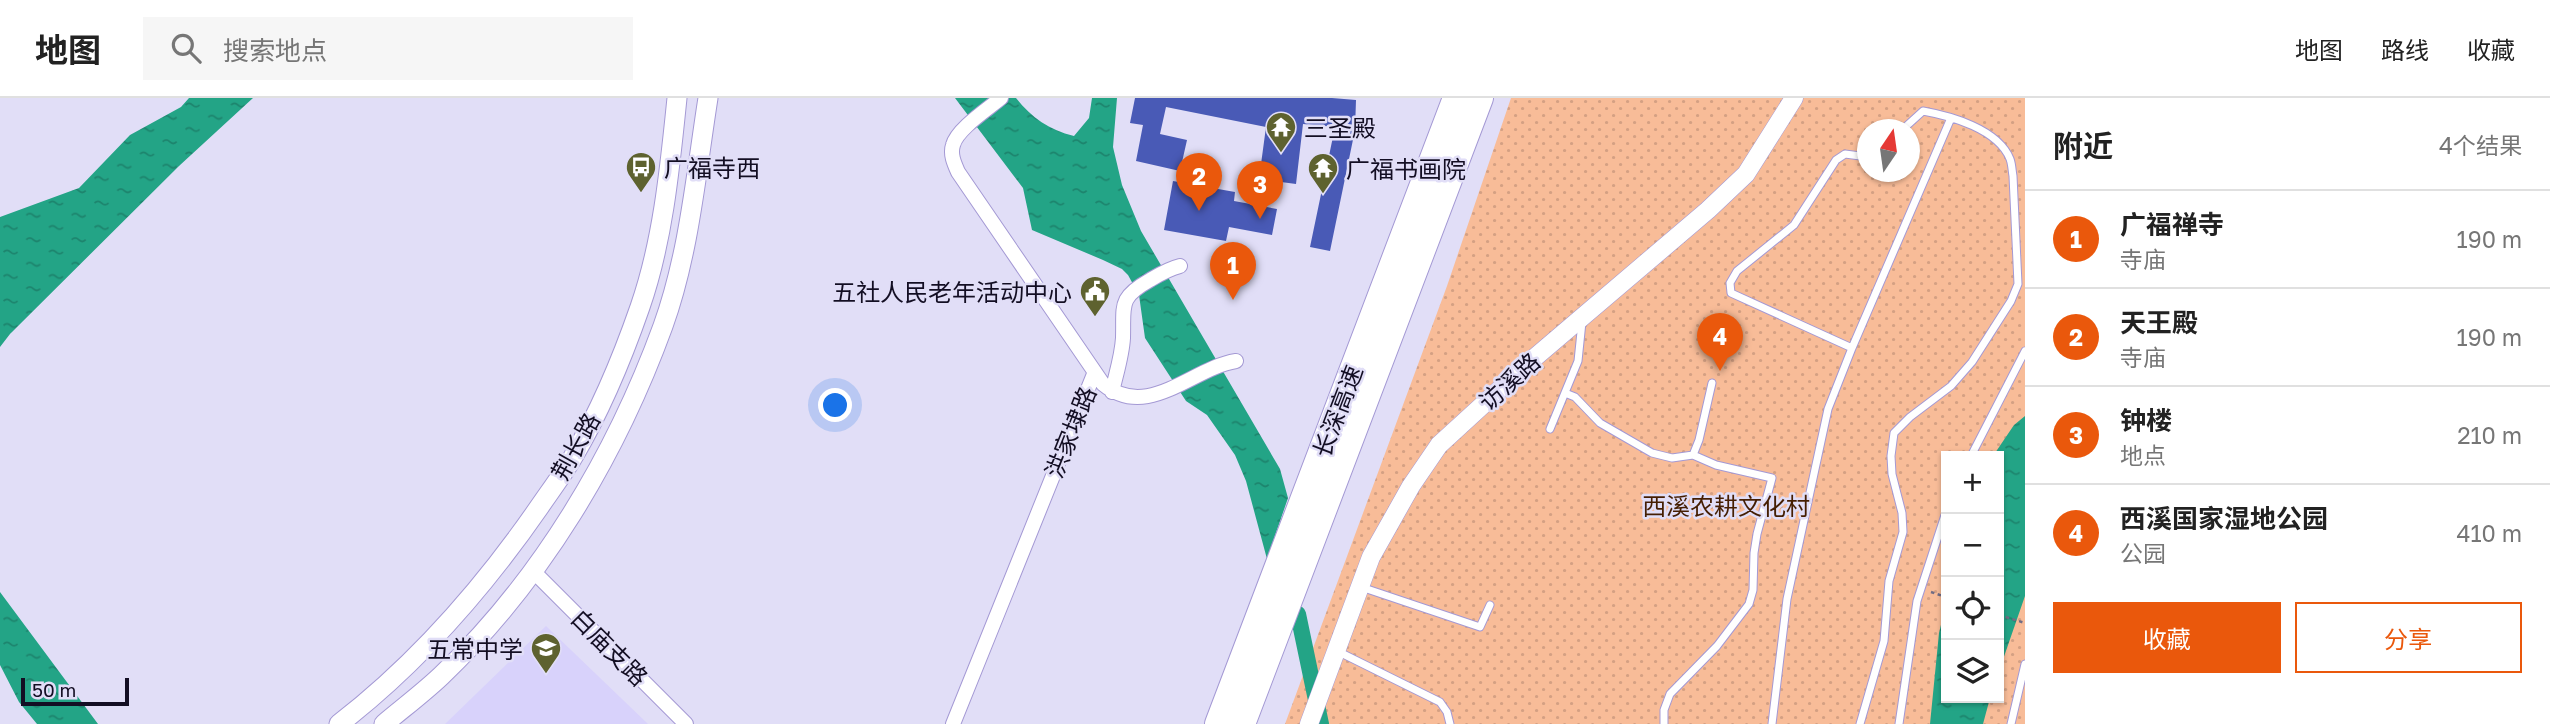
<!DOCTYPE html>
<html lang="zh">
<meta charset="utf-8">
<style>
:root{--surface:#fff;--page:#f6f6f6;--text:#222;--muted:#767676;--line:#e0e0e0;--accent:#ea580c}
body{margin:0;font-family:"Golos Text","Noto Sans SC",sans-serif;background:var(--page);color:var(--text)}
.controls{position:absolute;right:21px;bottom:21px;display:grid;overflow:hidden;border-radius:0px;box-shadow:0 2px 5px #0004}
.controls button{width:63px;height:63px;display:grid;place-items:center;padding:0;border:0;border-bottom:2px solid var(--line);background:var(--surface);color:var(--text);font:35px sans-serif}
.compass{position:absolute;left:1857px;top:21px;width:63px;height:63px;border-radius:50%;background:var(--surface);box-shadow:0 2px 5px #0004;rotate:13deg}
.scale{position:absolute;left:21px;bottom:18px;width:108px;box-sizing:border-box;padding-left:7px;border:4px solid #130e23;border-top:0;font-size:19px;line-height:24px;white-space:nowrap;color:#130e23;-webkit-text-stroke:5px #e1def7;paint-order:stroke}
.you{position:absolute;left:836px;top:308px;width:24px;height:24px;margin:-18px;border:5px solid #fff;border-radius:50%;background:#1a73e8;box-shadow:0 0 0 10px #1a73e833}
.badge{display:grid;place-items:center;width:46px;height:46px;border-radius:50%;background:var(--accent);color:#fff;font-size:23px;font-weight:700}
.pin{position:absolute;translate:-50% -58px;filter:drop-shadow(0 2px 4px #0008)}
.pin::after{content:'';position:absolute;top:37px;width:24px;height:21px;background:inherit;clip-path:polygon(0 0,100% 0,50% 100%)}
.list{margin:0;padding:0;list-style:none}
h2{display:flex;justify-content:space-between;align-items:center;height:91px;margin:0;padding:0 28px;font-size:30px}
h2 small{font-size:23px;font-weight:400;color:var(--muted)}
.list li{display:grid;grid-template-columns:46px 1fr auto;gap:21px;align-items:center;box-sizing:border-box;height:98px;padding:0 28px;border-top:2px solid var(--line)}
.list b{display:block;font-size:26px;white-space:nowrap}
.list p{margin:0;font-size:23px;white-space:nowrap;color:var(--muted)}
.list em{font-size:23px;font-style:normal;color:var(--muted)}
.actions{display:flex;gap:14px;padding:21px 28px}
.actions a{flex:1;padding:16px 0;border:2px solid var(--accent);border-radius:0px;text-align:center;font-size:24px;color:var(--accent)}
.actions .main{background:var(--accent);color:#fff}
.icon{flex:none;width:38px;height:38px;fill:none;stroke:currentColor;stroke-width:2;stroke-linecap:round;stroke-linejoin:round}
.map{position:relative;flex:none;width:2025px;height:626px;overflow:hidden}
header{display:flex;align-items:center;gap:42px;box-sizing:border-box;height:98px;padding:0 35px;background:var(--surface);border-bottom:2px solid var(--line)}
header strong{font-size:33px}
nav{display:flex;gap:38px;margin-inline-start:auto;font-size:24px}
.search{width:490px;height:63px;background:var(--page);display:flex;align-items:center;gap:18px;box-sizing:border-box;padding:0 24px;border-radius:0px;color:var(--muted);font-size:26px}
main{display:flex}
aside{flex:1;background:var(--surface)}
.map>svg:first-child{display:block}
</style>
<header>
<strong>地图</strong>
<div class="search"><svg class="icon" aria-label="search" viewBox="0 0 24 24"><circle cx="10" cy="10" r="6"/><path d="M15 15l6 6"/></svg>搜索地点</div>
<nav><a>地图</a><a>路线</a><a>收藏</a></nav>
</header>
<main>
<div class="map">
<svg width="2025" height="626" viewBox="0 0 2025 626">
<defs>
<pattern id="grass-dots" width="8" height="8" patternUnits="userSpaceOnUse" patternTransform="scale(1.75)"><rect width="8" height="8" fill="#f8bc98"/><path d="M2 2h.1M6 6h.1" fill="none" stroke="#d4a083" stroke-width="1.8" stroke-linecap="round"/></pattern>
<pattern id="water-ripples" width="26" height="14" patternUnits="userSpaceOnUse" patternTransform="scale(1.75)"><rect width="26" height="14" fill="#23a486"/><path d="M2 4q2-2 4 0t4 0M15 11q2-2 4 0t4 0" fill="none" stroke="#1d846d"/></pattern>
</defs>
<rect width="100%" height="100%" fill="#e1def7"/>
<!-- built -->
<path fill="#d8d2fb" d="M546,528L648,626H445Z"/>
<!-- grass -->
<path fill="url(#grass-dots)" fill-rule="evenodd" d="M1511,0H2025V626H1285L1447,188ZM1868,32H1910V74H1868ZM1946,358H1999V600H1946Z"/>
<!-- water -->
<path fill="url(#water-ripples)" d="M189,0H253L179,68L10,236L0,249V119L79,90L130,37L181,9Z
M955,0H1016C1032,20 1049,32 1074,38L1089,20L1092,0H1117L1113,49L1122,87L1141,133L1280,371L1288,400L1267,461L1246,383L1235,357L1207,317L1186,303L1145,240L1139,197L1128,177L1122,171L1103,162L1032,132L1023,90Z
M2025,318V498L1999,573V358H1993L2014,327Z
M0,494L98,626H37L19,604L0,567Z
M1946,506V600H1990L1983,626H1930L1939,535Z"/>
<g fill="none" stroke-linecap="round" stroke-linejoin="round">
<!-- canal -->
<path stroke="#23a486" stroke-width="16" d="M1298,516L1321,626"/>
</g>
<!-- building -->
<path fill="#495ab6" d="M1135,0H1332L1356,2L1355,32L1330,153L1310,149L1335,29L1303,26L1296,86L1259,81L1266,29L1166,9L1160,36L1187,42L1180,73L1136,63L1143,27L1130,25Z
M1173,83L1235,94L1234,103L1277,111L1272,137L1229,129L1226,143L1164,132Z"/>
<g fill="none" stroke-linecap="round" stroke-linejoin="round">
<!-- service casing -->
<g stroke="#a499d4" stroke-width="9">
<path id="service" d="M1852,250L1951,20
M1565,295L1575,299L1600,325L1652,355L1672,360L1693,357L1699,342L1712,285
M1550,331L1578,263L1582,224
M1971,358L2025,253
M1361,489L1480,529L1490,507
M1337,553L1440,604L1447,614L1450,626
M1664,626V612L1670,596L1717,548L1749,506L1753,492L1754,455L1757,436L1772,380L1716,367L1693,357
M1772,626L1787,501L1828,311L1852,250L1731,195L1730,185L1737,173L1794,127L1836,62L1845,56L1868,59
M1860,626L1884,543L1889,483L1903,434L1902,415L1892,376L1891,358L1894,335L1910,319L1951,288L1972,264L2011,203L2018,186L2013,78C2012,73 2012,66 2010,61C1998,31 1951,18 1923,13L1902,32
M1899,626L1917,503L1946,414
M2011,626L2025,566"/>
</g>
<!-- minor casing -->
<g stroke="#a499d4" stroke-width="16">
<path id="minor" d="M1001,0C988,11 957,31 953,47C950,56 954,65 958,74L1103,286C1148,323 1192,270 1236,263
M1112,294C1116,276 1122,258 1123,240C1124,207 1118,200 1150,182C1160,176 1168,171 1180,168
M533,473L686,626
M953,626L1094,276"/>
</g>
<!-- tertiary casing -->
<g stroke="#a499d4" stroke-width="19">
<path id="tertiary" d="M1309,626L1371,459L1411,388L1439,347L1533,261L1708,112L1746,76L1794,0"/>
</g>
<!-- secondary casing -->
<g stroke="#a499d4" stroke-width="21">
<path id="secondary" d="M339,626C418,565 484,489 540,408C551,392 563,376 573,359C599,315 623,258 640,209C663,143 670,69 677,0
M384,626C403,610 423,595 441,578C541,483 616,357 663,228C689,156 696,76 708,0"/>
</g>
<!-- motorway casing -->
<g stroke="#a499d4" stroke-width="28">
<path id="motorway" d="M1218,626L1456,0
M1242,626L1480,0"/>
</g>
<!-- path -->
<path stroke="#716d84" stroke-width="2.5" stroke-dasharray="3.5 3.5" stroke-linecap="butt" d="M1931,494L1946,499
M1999,517L2025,525"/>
<!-- service -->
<use href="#service" stroke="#fff" stroke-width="7"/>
<!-- minor -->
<use href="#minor" stroke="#fff" stroke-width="14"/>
<!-- tertiary -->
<use href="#tertiary" stroke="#fff" stroke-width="18"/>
<!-- secondary -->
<use href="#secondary" stroke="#fff" stroke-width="19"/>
<!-- motorway -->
<use href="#motorway" stroke="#fff" stroke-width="26"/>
</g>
<!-- icons -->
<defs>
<g id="temple-pin" transform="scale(1.575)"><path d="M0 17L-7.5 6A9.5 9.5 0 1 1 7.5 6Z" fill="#5e622f" stroke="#e1def7"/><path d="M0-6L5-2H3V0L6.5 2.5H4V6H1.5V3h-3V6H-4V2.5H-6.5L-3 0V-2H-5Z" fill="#fff"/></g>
<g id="bus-pin" transform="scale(1.575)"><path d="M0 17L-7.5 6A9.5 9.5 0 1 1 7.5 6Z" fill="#5e622f" stroke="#e1def7"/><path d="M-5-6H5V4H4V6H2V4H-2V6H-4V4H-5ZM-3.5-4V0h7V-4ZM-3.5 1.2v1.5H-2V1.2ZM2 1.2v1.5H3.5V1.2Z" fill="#fff"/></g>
<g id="civic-pin" transform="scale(1.575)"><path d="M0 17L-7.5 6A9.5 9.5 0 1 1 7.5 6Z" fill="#5e622f" stroke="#e1def7"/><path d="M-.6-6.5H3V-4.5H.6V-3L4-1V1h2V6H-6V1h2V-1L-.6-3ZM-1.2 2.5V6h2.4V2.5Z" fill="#fff"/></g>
<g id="school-pin" transform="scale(1.575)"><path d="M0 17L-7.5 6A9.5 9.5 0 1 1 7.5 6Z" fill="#5e622f" stroke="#e1def7"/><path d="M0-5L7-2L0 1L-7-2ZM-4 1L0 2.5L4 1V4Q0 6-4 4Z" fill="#fff"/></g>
</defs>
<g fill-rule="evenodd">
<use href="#temple-pin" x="1281" y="29"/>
<use href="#bus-pin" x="641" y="69"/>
<use href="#temple-pin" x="1323" y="70"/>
<use href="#civic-pin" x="1095" y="193"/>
<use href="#school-pin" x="546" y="550"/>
</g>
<g text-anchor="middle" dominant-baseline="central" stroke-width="5" stroke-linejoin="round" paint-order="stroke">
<!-- poi labels -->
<g font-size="24" fill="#130e23" stroke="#e1def7" text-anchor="start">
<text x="1304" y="29">三圣殿</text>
<text x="664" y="69">广福寺西</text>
<text x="1346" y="70">广福书画院</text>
<text x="1072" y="193" text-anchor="end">五社人民老年活动中心</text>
<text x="523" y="550" text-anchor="end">五常中学</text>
</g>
<!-- street labels -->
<g font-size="24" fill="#130e23" stroke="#e1def7">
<text transform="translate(1509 283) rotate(-42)">访溪路</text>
<text transform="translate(1337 313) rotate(-69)">长深高速</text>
<text transform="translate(1070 334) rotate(-68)">洪家埭路</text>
<text transform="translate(575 348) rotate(-61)">荆长路</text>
<text transform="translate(610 549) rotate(45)">白庙支路</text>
</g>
<!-- park labels -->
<g font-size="24" fill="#451e02" stroke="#e1def7">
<text x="1726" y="407">西溪农耕文化村</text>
</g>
</g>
</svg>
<div class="controls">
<button>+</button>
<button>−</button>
<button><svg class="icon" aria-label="locate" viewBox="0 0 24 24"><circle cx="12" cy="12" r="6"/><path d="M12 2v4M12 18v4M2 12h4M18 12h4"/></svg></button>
<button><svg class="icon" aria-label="layers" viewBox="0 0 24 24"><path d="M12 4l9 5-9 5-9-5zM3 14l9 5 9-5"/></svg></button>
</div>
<svg class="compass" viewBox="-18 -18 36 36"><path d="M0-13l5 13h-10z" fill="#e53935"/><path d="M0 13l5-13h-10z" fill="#767676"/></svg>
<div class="scale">50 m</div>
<div class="you"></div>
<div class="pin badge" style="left:1233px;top:202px">1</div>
<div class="pin badge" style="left:1199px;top:113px">2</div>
<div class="pin badge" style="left:1260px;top:121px">3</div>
<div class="pin badge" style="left:1720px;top:273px">4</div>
</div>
<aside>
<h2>附近<small>4个结果</small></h2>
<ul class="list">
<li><span class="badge">1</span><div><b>广福禅寺</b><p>寺庙</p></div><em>190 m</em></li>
<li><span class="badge">2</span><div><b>天王殿</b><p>寺庙</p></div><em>190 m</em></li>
<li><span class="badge">3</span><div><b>钟楼</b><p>地点</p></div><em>210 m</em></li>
<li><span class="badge">4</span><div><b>西溪国家湿地公园</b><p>公园</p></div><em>410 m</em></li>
</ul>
<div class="actions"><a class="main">收藏</a><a>分享</a></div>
</aside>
</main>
